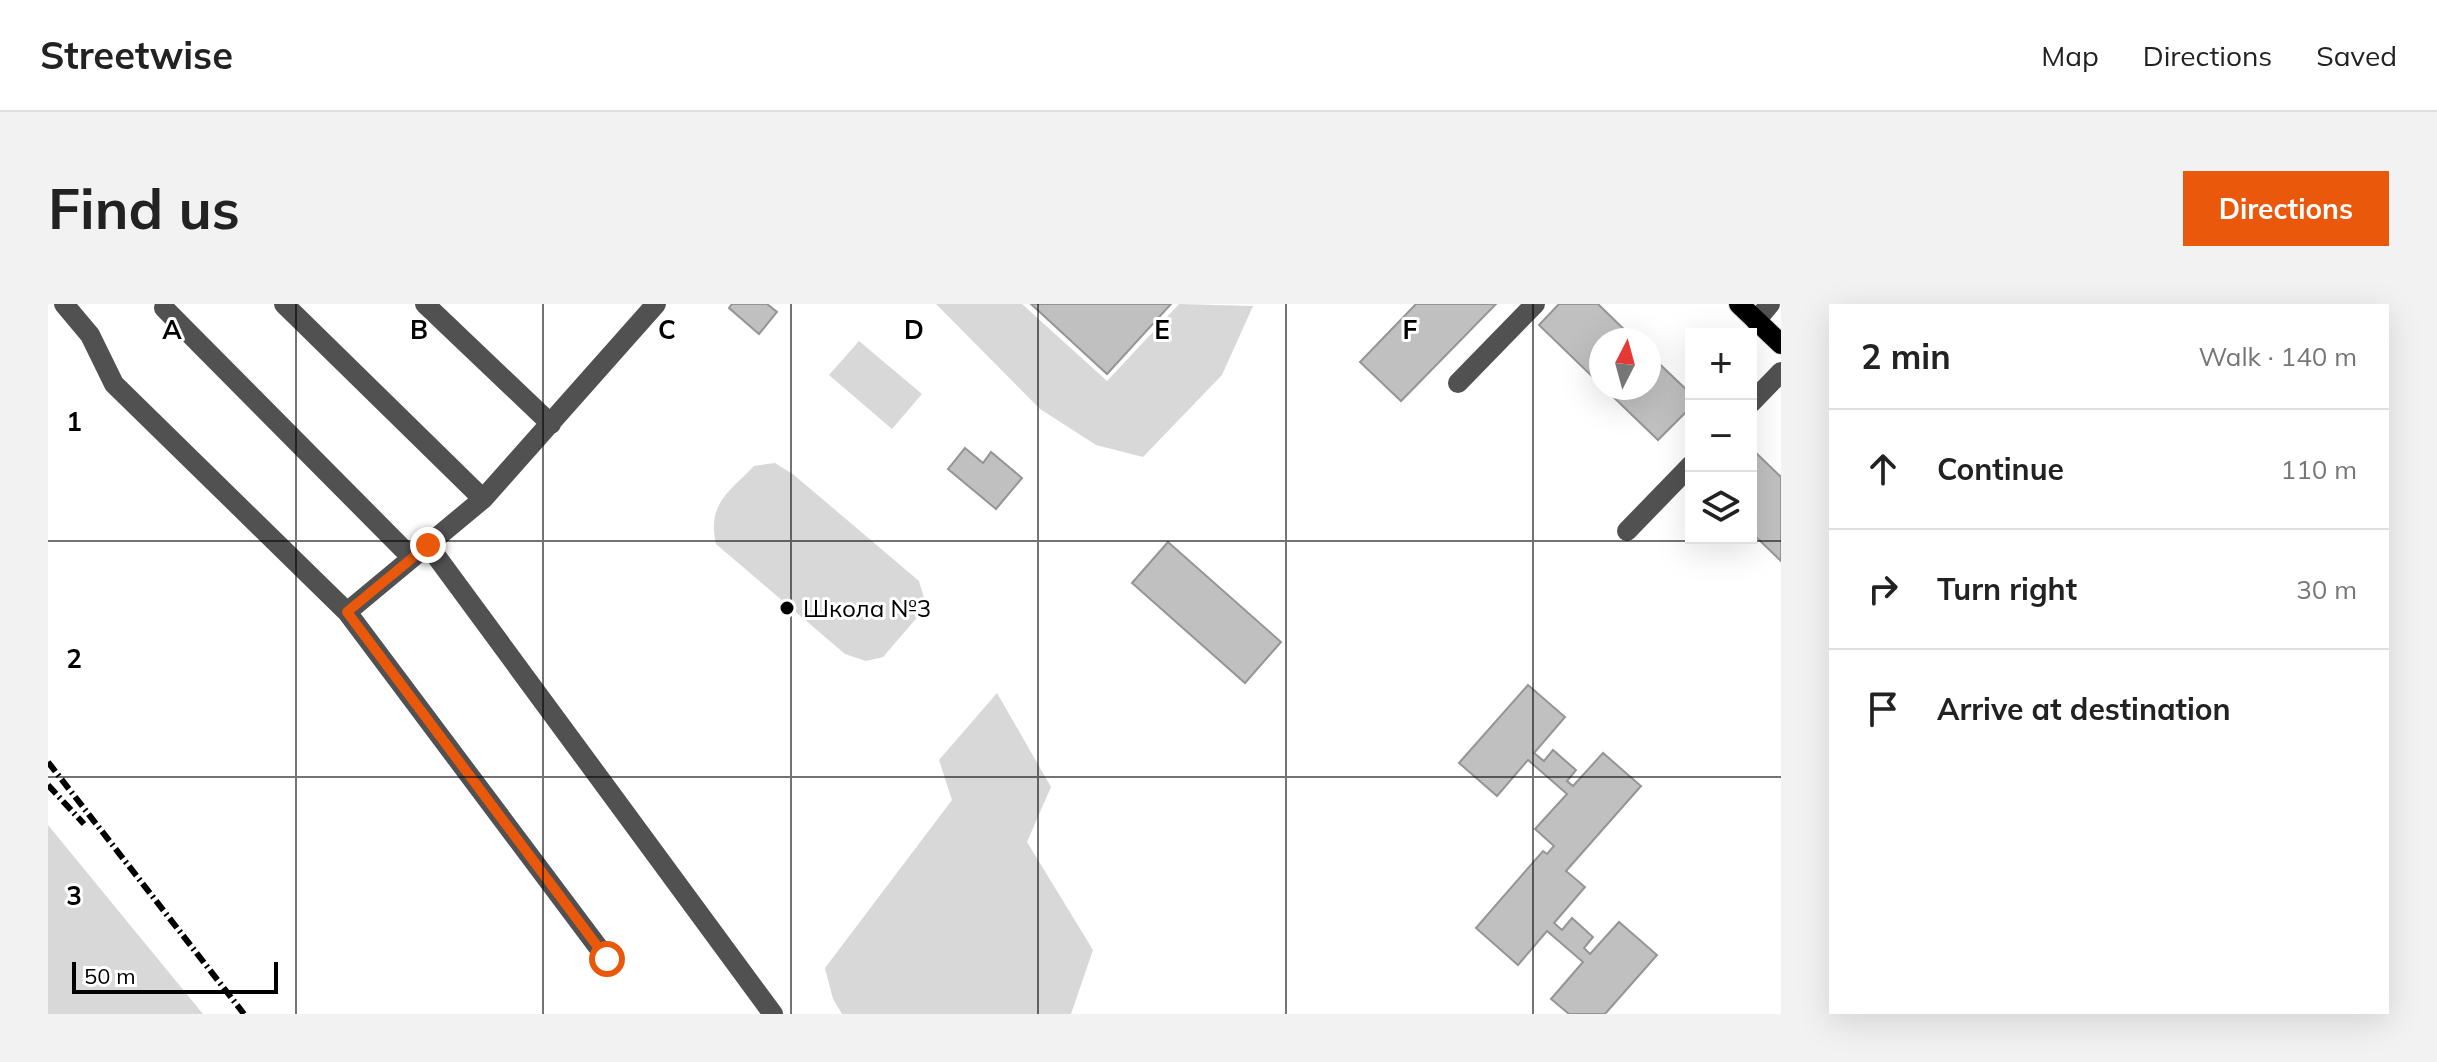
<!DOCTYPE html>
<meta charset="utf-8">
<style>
:root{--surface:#fff;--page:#f2f2f2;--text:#222;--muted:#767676;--line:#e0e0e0;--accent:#ea580c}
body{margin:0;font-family:Mulish,sans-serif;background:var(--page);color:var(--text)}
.controls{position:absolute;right:24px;top:24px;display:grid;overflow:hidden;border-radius:0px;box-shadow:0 8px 32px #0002}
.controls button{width:72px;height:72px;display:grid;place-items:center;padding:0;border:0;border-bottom:2px solid var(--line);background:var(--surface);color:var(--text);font:40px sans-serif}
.compass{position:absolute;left:1541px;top:24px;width:72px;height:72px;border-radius:50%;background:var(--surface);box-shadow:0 8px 32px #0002;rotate:6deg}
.scale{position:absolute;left:24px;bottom:20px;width:206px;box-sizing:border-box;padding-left:8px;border:4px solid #000;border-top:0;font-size:22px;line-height:28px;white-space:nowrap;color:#000;-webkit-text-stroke:6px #fff;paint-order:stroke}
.stop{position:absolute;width:24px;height:24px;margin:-18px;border:6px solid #ea580c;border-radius:50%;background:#fff}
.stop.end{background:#ea580c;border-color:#fff;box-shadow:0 2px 8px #0008}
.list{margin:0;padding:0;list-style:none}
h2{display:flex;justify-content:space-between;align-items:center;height:104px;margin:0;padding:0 32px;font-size:34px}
h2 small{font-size:26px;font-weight:400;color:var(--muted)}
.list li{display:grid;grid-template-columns:52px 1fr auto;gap:24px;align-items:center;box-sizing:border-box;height:120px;padding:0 32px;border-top:2px solid var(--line)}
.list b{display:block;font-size:30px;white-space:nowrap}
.list em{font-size:26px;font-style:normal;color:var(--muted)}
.icon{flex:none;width:44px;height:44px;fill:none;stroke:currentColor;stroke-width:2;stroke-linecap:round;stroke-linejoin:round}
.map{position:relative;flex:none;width:1733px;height:710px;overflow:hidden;border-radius:0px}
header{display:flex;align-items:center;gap:48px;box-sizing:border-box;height:112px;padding:0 40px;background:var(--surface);border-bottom:2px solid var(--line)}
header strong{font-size:38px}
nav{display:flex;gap:44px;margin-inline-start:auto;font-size:28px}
.intro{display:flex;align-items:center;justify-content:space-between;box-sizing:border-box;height:192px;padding:0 48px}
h1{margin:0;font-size:56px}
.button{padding:20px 36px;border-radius:0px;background:var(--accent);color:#fff;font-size:28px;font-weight:700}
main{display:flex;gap:48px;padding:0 48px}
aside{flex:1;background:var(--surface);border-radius:0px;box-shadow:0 8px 32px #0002}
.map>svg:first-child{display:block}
</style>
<header>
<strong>Streetwise</strong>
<nav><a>Map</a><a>Directions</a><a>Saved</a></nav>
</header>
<div class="intro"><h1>Find us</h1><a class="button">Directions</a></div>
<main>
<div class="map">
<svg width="1733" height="710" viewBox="0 0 1733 710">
<rect width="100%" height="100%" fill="#fff"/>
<!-- green -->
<path fill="#d8d8d8" d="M888,0H974L1059,77L1131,0L1205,2L1174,71L1095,153L1048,141L992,105Z
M811,37L874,90L844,125L781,71Z
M727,159L746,171L871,277L876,294L873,309L835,353L818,357L797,350L668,240C659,200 680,189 706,162Z
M949,389L1003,483L979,538L1045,646L1023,710H794L785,695L777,664L904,496L891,456Z
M0,521L155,710H0Z"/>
<!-- building -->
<path fill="#c0c0c0" stroke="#959595" stroke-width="2" d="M684,0H719L729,8L711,30L681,4Z
M983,0H1123L1059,70Z
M1368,0H1448L1353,97L1312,58Z
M1511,0H1550L1587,36H1553V81L1491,21Z
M1601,50L1643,90V103L1610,136L1556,84H1601Z
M917,144L935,159L943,148L974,174L948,205L900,165Z
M1703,144L1733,173V257L1703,228Z
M1120,238L1233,338L1197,379L1084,279Z
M1480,381L1517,413L1486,449L1496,457L1505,446L1528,466L1519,477L1525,482L1555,449L1593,482L1518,567L1537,583L1506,619L1514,626L1524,614L1545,633L1536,644L1542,650L1571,618L1609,651L1557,710H1521L1503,695L1535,658L1499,627L1470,661L1428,624L1495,547L1499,550L1506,542L1487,525L1519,490L1480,456L1449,492L1411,459Z"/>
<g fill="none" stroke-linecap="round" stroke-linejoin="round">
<!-- major casing -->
<g stroke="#dbdbdb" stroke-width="22">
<path id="major" d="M1691,0L1733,40"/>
</g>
<!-- minor -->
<path stroke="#515151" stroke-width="20" d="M16,0L42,31L66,80L299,308L559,655
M236,0L435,195
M377,0L503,120
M116,4L364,254
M1708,17L1722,0
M1410,79L1487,0
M1703,99L1733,68
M1579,227L1643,161
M380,241L725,710
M299,308L435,195L608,0"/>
<!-- major -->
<use href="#major" stroke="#000" stroke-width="20"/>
<!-- rail -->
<path stroke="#000" stroke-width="6" stroke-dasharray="12 4 2 4" stroke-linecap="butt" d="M0,458L196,710
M0,481L36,520"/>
</g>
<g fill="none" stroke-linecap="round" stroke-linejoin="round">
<!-- route -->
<path stroke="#ea580c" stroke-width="10" d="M380,241L299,308L559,655"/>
</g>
<!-- grid -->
<path fill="none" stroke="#000" stroke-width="2" stroke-opacity="0.55" d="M248,0V710M495,0V710M743,0V710M990,0V710M1238,0V710M1485,0V710M0,237H1733M0,473H1733"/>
<!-- markers -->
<circle fill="#000" stroke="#fff" stroke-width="3" cx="739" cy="304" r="8"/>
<g text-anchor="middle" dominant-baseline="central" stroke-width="6" stroke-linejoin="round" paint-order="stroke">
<!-- poi labels -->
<g font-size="24" fill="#000" stroke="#fff" text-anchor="start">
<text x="755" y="304">Школа №3</text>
</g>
</g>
<g font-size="26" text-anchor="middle" font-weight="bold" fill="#000" stroke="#fff" stroke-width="6" stroke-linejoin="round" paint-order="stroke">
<text x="124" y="35">A</text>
<text x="371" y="35">B</text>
<text x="619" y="35">C</text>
<text x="866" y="35">D</text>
<text x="1114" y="35">E</text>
<text x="1362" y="35">F</text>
<text x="26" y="127">1</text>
<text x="26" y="364">2</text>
<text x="26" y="601">3</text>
</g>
</svg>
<div class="controls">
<button>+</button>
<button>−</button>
<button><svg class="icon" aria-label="layers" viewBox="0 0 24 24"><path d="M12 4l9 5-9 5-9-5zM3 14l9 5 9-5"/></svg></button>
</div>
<svg class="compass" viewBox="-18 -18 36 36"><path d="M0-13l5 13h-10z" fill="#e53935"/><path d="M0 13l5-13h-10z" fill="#767676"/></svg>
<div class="scale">50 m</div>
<div class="stop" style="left:559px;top:655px"></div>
<div class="stop end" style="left:380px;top:241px"></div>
</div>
<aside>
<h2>2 min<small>Walk · 140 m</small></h2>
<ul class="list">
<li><svg class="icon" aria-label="ahead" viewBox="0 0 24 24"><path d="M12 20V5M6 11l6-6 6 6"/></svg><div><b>Continue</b></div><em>110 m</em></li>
<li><svg class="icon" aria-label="right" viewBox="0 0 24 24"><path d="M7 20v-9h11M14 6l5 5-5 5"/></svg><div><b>Turn right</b></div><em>30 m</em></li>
<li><svg class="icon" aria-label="arrive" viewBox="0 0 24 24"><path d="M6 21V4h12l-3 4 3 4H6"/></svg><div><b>Arrive at destination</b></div></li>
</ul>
</aside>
</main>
